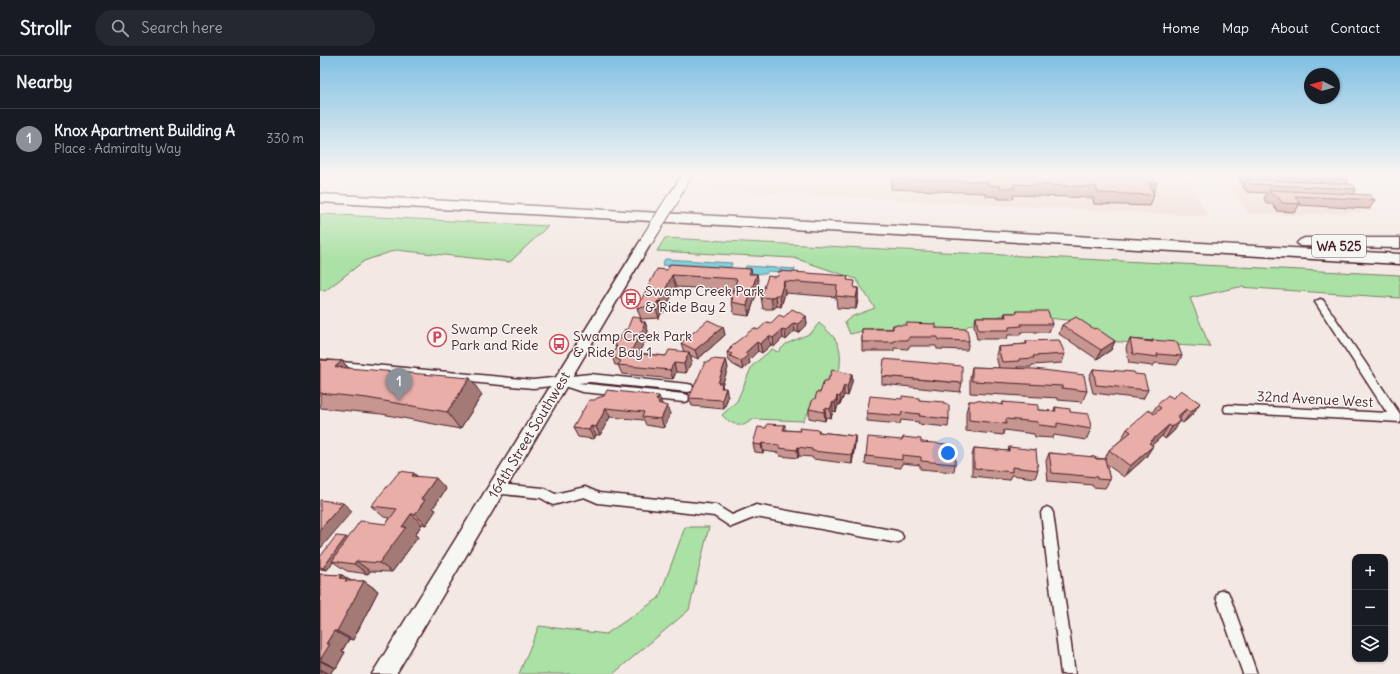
<!DOCTYPE html>
<meta charset="utf-8">
<style>
:root{--surface:#171b24;--page:#242831;--text:#f1f3f6;--muted:#9ea1a6;--line:#363941;--accent:#8c9099}
body{margin:0;font-family:Delius,sans-serif;background:var(--page);color:var(--text)}
.controls{position:absolute;right:12px;bottom:12px;display:grid;overflow:hidden;border-radius:8px;box-shadow:0 1px 3px #0004}
.controls button{width:36px;height:36px;display:grid;place-items:center;padding:0;border:0;border-bottom:1px solid var(--line);background:var(--surface);color:var(--text);font:20px sans-serif}
.compass{position:absolute;left:984px;top:12px;width:36px;height:36px;border-radius:50%;background:var(--surface);box-shadow:0 1px 3px #0004;rotate:276deg}
.you{position:absolute;left:628px;top:397px;width:14px;height:14px;margin:-10px;border:3px solid #fff;border-radius:50%;background:#1a73e8;box-shadow:0 0 0 6px #1a73e833}
.badge{display:grid;place-items:center;width:26px;height:26px;border-radius:50%;background:var(--accent);color:#fff;font-size:13px;font-weight:700}
.pin{position:absolute;translate:-50% -33px;filter:drop-shadow(0 1px 2px #0008)}
.pin::after{content:'';position:absolute;top:21px;width:14px;height:12px;background:inherit;clip-path:polygon(0 0,100% 0,50% 100%)}
.list{margin:0;padding:0;list-style:none}
h2{display:flex;justify-content:space-between;align-items:center;height:52px;margin:0;padding:0 16px;font-size:17px}
h2 small{font-size:13px;font-weight:400;color:var(--muted)}
.list li{display:grid;grid-template-columns:26px 1fr auto;gap:12px;align-items:center;box-sizing:border-box;height:60px;padding:0 16px;border-top:1px solid var(--line)}
.list b{display:block;font-size:15px;white-space:nowrap}
.list p{margin:0;font-size:13px;white-space:nowrap;color:var(--muted)}
.list em{font-size:13px;font-style:normal;color:var(--muted)}
.icon{flex:none;width:22px;height:22px;fill:none;stroke:currentColor;stroke-width:2;stroke-linecap:round;stroke-linejoin:round}
.map{position:relative;flex:none;width:1080px;height:618px;overflow:hidden}
header{display:flex;align-items:center;gap:24px;box-sizing:border-box;height:56px;padding:0 20px;background:var(--surface);border-bottom:1px solid var(--line)}
header strong{font-size:19px}
nav{display:flex;gap:22px;margin-inline-start:auto;font-size:14px}
.search{width:280px;height:36px;background:var(--page);display:flex;align-items:center;gap:10px;box-sizing:border-box;padding:0 14px;border-radius:22px;color:var(--muted);font-size:15px}
main{display:flex}
aside{flex:1;background:var(--surface)}
.map>svg:first-child{display:block}
</style>
<header>
<strong>Strollr</strong>
<div class="search"><svg class="icon" aria-label="search" viewBox="0 0 24 24"><circle cx="10" cy="10" r="6"/><path d="M15 15l6 6"/></svg>Search here</div>
<nav><a>Home</a><a>Map</a><a>About</a><a>Contact</a></nav>
</header>
<main>
<aside>
<h2>Nearby<small></small></h2>
<ul class="list">
<li><span class="badge">1</span><div><b>Knox Apartment Building A</b><p>Place · Admiralty Way</p></div><em>330 m</em></li>
</ul>
</aside>
<div class="map">
<svg width="1080" height="618" viewBox="0 0 1080 618">
<rect width="100%" height="100%" fill="#f3e8e3"/>
<filter id="ink" filterUnits="userSpaceOnUse"><feTurbulence type="fractalNoise" baseFrequency=".025" numOctaves="2"/><feDisplacementMap in="SourceGraphic" scale="8" xChannelSelector="R" yChannelSelector="G"/><feConvolveMatrix kernelMatrix="1 2 1 2 8 2 1 2 1" color-interpolation-filters="sRGB"/></filter>
<g filter="url(#ink)">
<!-- built -->
<path fill="#f0d7d1" d="M382,119H865L888,160L374,133Z
M898,119H1023L1054,155L978,159L928,157L904,122Z"/>
<!-- green -->
<path fill="#aae1a5" stroke="#7a8068" d="M0,158L228,170L190,206L76,194L44,205L5,235L0,234Z
M345,182L1080,219V242L919,231L870,242L890,291L783,285L757,265L687,258L649,269L641,276L556,272L530,278L525,266L533,260L555,252L536,223L474,202L337,195Z
M499,267C519,284 523,291 519,317H511L483,365L434,363L424,369H417L408,365L402,359L417,345L432,310L452,293L458,296L466,288L491,277Z
M365,471H389L369,554L293,618H199L219,570L286,578L339,542Z"/>
<!-- water -->
<path fill="#81d2db" stroke="#6b8a95" d="M345,203L412,207L409,216L342,209Z
M426,210L475,213L474,217L448,215L446,218L423,217Z"/>
<g fill="none" stroke-linecap="round" stroke-linejoin="round">
<!-- street casing -->
<g stroke="#4a1f2b" stroke-width="3">
<path id="street" d="M1000,243L1003,244L1080,358V366L905,356L904,353L905,350L909,349L1067,357L995,246Z
M0,304L213,324L270,318L368,328L372,329L373,332L372,335L368,336L270,326L258,327L364,338L368,339L369,342L368,345L364,346L262,336L241,329L213,332L0,312Z
M176,428L224,432L235,438L265,431L279,437L396,449L412,459L436,449L577,475L581,477L583,481L581,485L577,487L436,461L411,471L394,460L278,447L264,441L233,449L221,442L172,437L170,433L172,429Z
M727,451L731,453L733,457L755,618H741L721,457L723,453Z
M903,534L908,536L910,541L937,618H923L896,541L898,536Z"/>
</g>
<!-- secondary casing -->
<g stroke="#4a1f2b" stroke-width="3">
<path id="secondary" d="M362,119H372L358,143H350L348,141Z
M327,180L333,184L76,618H52L321,184Z"/>
</g>
<!-- highway casing -->
<g stroke="#4a1f2b" stroke-width="3">
<path id="highway" d="M0,138L1080,198V208L0,146Z
M985,182H1080V192L980,190L977,187L980,184Z"/>
</g>
<!-- street -->
<use href="#street" fill="#f6f6f2" fill-rule="evenodd"/>
<!-- secondary -->
<use href="#secondary" fill="#f6f6f2" fill-rule="evenodd"/>
<!-- highway -->
<use href="#highway" fill="#f6f6f2" fill-rule="evenodd"/>
<!-- secondary-bridge casing -->
<g stroke="#4a1f2b" stroke-width="14" stroke-linecap="butt">
<path id="secondary-bridge" d="M327,184L354,141"/>
</g>
<!-- secondary-bridge -->
<use href="#secondary-bridge" stroke="#f6f6f2" stroke-width="12"/>
</g>
<!-- wall -->
<path fill="#c89690" stroke="#4a1f2b" d="M572,119L837,127L833,137L834,139L830,150L774,148L773,142L694,139L693,143H678V141L666,140L665,137L571,133Z
M915,119H1021L1020,120L1029,124L1027,127L1036,133L1033,139L1055,144L1049,153L979,149L975,156L957,155L952,148H947L944,143L947,137L927,136L923,131L925,127H921L919,124L920,120H916Z
M431,213L432,218L439,230L429,260L414,258L411,241L413,234L356,231L343,257H341L339,262L321,263L317,252L347,214Z
M454,221L528,224L535,232H538V244L536,253L517,252L516,241L465,237L461,251L457,250L453,253H443L441,241Z
M697,255L732,268L729,276H701L700,279H688L687,283H657L654,270L656,261H684L685,257H696Z
M486,260L487,268L478,277L475,275L466,284L463,282L454,291L451,289L442,297L438,295L429,304L430,307L423,314L412,308L411,306L409,305L407,296L410,293V291L438,274L451,267Z
M321,266H325L328,275L327,278L328,280L318,297L346,300L364,296L361,287L403,271L405,279L378,303L370,299L372,305L366,317L356,316L353,323L302,318L298,309H295L292,300L296,292L295,290Z
M573,269L616,272L649,285L647,294L617,293L616,290H589L588,293L574,292V295H542V273H572Z
M742,269L774,273L795,285L791,294L777,303L739,278Z
M810,283L832,285V284L862,300L857,309L835,307L833,310L809,307L806,292Z
M706,285L745,298L742,307L712,309L711,311H697V312L767,335L762,346L738,344V342L650,337V322L652,311L679,312L676,300L678,291L692,290L693,289L706,288Z
M0,304L22,305L29,312L162,339L140,373L62,358L0,352Z
M406,304L408,312L402,329L403,332L408,341L404,353L372,350L369,342Z
M773,313L815,318L828,334L823,343L773,337L769,321Z
M532,318V326L528,340L524,339L520,349H518L516,356L513,355L511,362L506,361L505,365L489,362V353L495,343L508,325Z
M562,320L642,327L640,336L562,328Z
M861,334L873,358L863,367L860,365L854,375L845,383L842,380L832,389L826,401L804,421L786,408L790,424L785,432L773,431L772,429L728,425L726,405L729,397L785,403L789,394L801,384L807,373L832,357L837,349L853,342Z
M275,344L342,348L350,358L344,372L326,369L324,364L290,361L280,379H276L274,383L258,381L253,372Z
M599,344L624,348L629,363L628,371L598,368L599,366L581,364L580,368L547,365V357Z
M649,345L682,349L683,346L718,354L734,355L735,351L750,356L771,373L766,384L734,379L733,382L715,381L714,378L684,374L683,379L646,375V356Z
M465,369V374L480,375L499,374V376L535,380V388L532,408L493,403L492,401L479,400L478,402L460,400L459,397L443,395V397L435,396L433,388L446,372Z
M601,386L627,390L635,408L634,416L600,413V409L582,407L581,412L545,408L546,400Z
M689,391L718,414L715,422L691,419L689,424L652,420V400L654,392L688,395Z
M94,417L97,420L126,433L113,452L116,454L106,469L102,468L95,479L98,481L72,516L50,515L48,518L27,515L13,506L7,514L0,513V501L28,483L66,468L70,462L64,461L51,450Z
M0,518L22,519L31,525H44L58,535L33,584L29,583L22,595L25,596L16,612H14L10,618H0Z"/>
<!-- shaded-wall -->
<path fill="#a37a76" stroke="#4a1f2b" d="M437,218L439,230L429,260L427,249Z
M352,219L356,231L343,257L340,246Z
M464,225L465,237L461,251L460,239Z
M538,232V244L536,253V242Z
M456,239L457,250L453,253L451,242Z
M338,245L341,257L339,262L335,250Z
M486,260L487,268L478,277V268Z
M320,262L323,270L325,266L328,275L327,278L328,280L314,305L310,297L321,266Z
M474,267L475,275L466,284L465,275Z
M403,271L405,279L378,303L375,294Z
M462,274L463,282L454,291L453,282Z
M449,280L451,289L442,297L440,288Z
M795,285L791,294L777,303L781,294Z
M437,286L438,295L429,304L430,307L423,314L421,305L425,297Z
M369,296L372,305L366,317L364,308Z
M406,304L408,312L402,329L404,336L406,332L408,341L404,353L398,327Z
M22,305L37,322L15,311Z
M354,307L356,316L353,323L350,314Z
M532,318V326L528,340L527,331Z
M150,322L162,339L140,373L127,356Z
M524,330V339L520,349V341Z
M339,340L342,348L343,353L336,344Z
M517,340L518,349L516,356L515,347Z
M513,346V355L511,362L510,353Z
M880,347L873,358L863,367L871,356Z
M347,350L350,358L344,372L341,363Z
M286,352L290,361L280,379L276,371Z
M505,352L506,361L505,365L504,356Z
M866,353L859,364L857,361Z
M861,364L854,375L845,383L852,371Z
M849,369L842,380L822,398L829,387Z
M271,370L276,379L274,383L269,374Z
M535,380V388L532,408V399Z
M442,387L443,395V397L441,389Z
M833,390L826,401L804,421L810,410Z
M478,391L479,400L478,402L477,394Z
M94,417L104,428L92,420Z
M116,422L126,433L113,452L116,454L106,469L95,458L101,443Z
M23,447L32,455L1,492L0,491V473Z
M91,458L102,468L95,479L98,481L72,516L59,507L82,471Z
M26,481L30,484L7,514L3,512Z
M36,505L50,515L48,518L34,508Z
M22,519L36,528L44,525L58,535L33,584L17,575L20,522Z
M14,575L29,583L22,595L25,596L16,612L0,604L6,588Z
M0,605L14,612L10,618L0,613Z
M0,614L8,618H0Z"/>
<!-- building -->
<path fill="#e9aea8" stroke="#4a1f2b" d="M572,119H832L837,127H829L834,139L778,137L776,131L694,128L695,132H680V130L668,129L667,126L571,122Z
M925,119H989L1026,121L1029,124Z
M927,123L1032,128L1036,133L931,128Z
M949,134L1050,139L1055,144L975,140L980,148L962,147L957,139H952Z
M350,208L431,213L429,218H437L427,249L411,246L413,242L411,241L417,223L352,219L340,246L338,245L335,250L317,252L337,213L347,214Z
M459,215L528,220L527,224L535,225L534,232H538L536,242L516,240L517,229L464,225L460,239H456L451,242L441,241L448,220L454,221L458,220Z
M472,253L486,260L478,268L474,267L465,275L462,274L453,282L449,280L440,288L437,286L425,297L428,299L421,305L410,300L412,298L407,296L412,292L410,291L434,272L438,274L447,266L451,267L459,259L464,261Z
M697,255H728L732,268H701L702,270L689,271V274H658L656,261H686L685,257H697Z
M312,261L320,262L321,266H325L323,271H324L310,297L346,300L349,294L369,296L364,308L354,307L350,314L298,309L301,305L295,302L296,300H292L297,290H295L305,273L307,274Z
M756,261L774,273L776,272L795,285L781,294L742,269Z
M388,264L403,271L375,294L361,287Z
M586,267L616,268V272L647,273L649,285L618,284V281H589V284H574V286H542V273H573V269H587Z
M810,283L833,286L832,284L857,286L862,300L837,298L838,301L813,298Z
M739,284L745,298L713,300L714,302L699,303V305L682,306L678,291L693,290V289L707,288L706,285Z
M391,303L406,304L398,327H402L401,332H406L402,344L369,342L385,306H389Z
M564,303L642,310V327L562,320Z
M0,304L22,305L15,311L150,322L127,356L47,342L0,337Z
M652,311L714,313L764,319L767,335L742,332V330L652,325Z
M773,313L814,316L815,318L824,319L828,334L776,329Z
M512,314L532,318L527,331L524,330L520,341L517,340L515,347L513,346L510,353L505,352L504,356L489,353L493,343H495L497,336L500,337L504,325H508Z
M287,334L339,340L336,344L339,345L338,347L347,350L341,363L322,361L324,356L286,352L276,371L271,370L269,374L253,372L269,344H275L277,342L284,340Z
M861,334L880,347L871,356L866,353L857,361L861,364L852,371L849,369L829,387L833,390L810,410L789,394L811,376L807,373L829,354L834,358L841,352L837,349L848,339L853,342Z
M550,340L582,343V340L599,342V344L624,346V348L629,349V363L599,360L600,358L582,356L581,360L547,357Z
M656,344L683,349V346L718,349V354L736,355L735,351L750,353V356L769,358L771,373L737,367V371L719,369L718,366L686,363V368L649,364V345H655Z
M447,368L465,369L463,374L480,375L479,372L499,374L498,376L535,380L532,399L492,395V393L478,391L477,394L459,392V389L442,387L441,389L433,388L438,371L446,372Z
M548,381L582,384L583,381L601,383V386L627,388V390L636,391L635,408L601,405V401L582,399V404L546,400Z
M689,391L716,394L718,414L692,411V416L654,412V392L689,395Z
M729,397L775,401L776,403H785L790,424L777,423V421L732,417Z
M80,415L94,417L92,420L116,422L101,443L105,444L95,458H91L82,471H86L59,507L36,505L34,508L12,505L40,465L66,468L77,453L51,450Z
M0,444L23,447L0,473Z
M16,480L26,481L3,512L0,511V501Z
M0,518L22,519L20,522L27,523L25,525H44L17,575H14L6,588H10L0,604Z"/>
</g>
<!-- sky -->
<linearGradient id="sky" x2="0" y2="1"><stop stop-color="#7fc0e3"/><stop offset="0.58" stop-color="#faf5f2"/><stop offset="1" stop-color="#faf5f2" stop-opacity="0"/></linearGradient>
<rect width="1080" height="205" fill="url(#sky)"/>
<!-- icons -->
<defs>
<g id="bus-ring" transform="scale(1)"><circle r="9.5" fill="#f6f6f2" stroke="#d1495b" stroke-width="1.5"/><path d="M-5-6H5V4H4V6H2V4H-2V6H-4V4H-5ZM-3.5-4V0h7V-4ZM-3.5 1.2v1.5H-2V1.2ZM2 1.2v1.5H3.5V1.2Z" fill="#d1495b"/></g>
<g id="parking-ring" transform="scale(1)"><circle r="9.5" fill="#f6f6f2" stroke="#d1495b" stroke-width="1.5"/><path d="M-3.5-5.5H1a3.5 3.5 0 0 1 0 7H-1V5.5H-3.5ZM-1-3.4V-.6H.8a1.4 1.4 0 0 0 0-2.8Z" fill="#d1495b"/></g>
</defs>
<g fill-rule="evenodd">
<use href="#bus-ring" x="311" y="243"/>
<use href="#parking-ring" x="117" y="281"/>
<use href="#bus-ring" x="239" y="288"/>
</g>
<g text-anchor="middle" dominant-baseline="central" stroke-width="3" stroke-linejoin="round" paint-order="stroke">
<!-- shield labels -->
<rect fill="#f6f6f2" stroke="#7e6067" stroke-width="1" x="992" y="179" width="54" height="22" rx="3"/>
<g font-size="13" font-weight="bold" fill="#4a1f2b">
<text x="1019" y="190">WA 525</text>
</g>
<!-- poi labels -->
<g font-size="14" fill="#4a1f2b" stroke="#f6f6f2" text-anchor="start">
<text x="325" y="235">Swamp Creek Park<tspan x="325" dy="16">&amp; Ride Bay 2</tspan></text>
<text x="131" y="273">Swamp Creek<tspan x="131" dy="16">Park and Ride</tspan></text>
<text x="253" y="280">Swamp Creek Park<tspan x="253" dy="16">&amp; Ride Bay 1</tspan></text>
</g>
<!-- street labels -->
<g font-size="14" fill="#4a1f2b" stroke="#f6f6f2">
<text transform="translate(995 343) rotate(3)">32nd Avenue West</text>
<text transform="translate(209 379) rotate(-59)">164th Street Southwest</text>
</g>
</g>
</svg>
<div class="controls">
<button>+</button>
<button>−</button>
<button><svg class="icon" aria-label="layers" viewBox="0 0 24 24"><path d="M12 4l9 5-9 5-9-5zM3 14l9 5 9-5"/></svg></button>
</div>
<svg class="compass" viewBox="-18 -18 36 36"><path d="M0-13l5 13h-10z" fill="#e53935"/><path d="M0 13l5-13h-10z" fill="#9ea1a6"/></svg>
<div class="you"></div>
<div class="pin badge" style="left:79px;top:345px">1</div>
</div>
</main>
